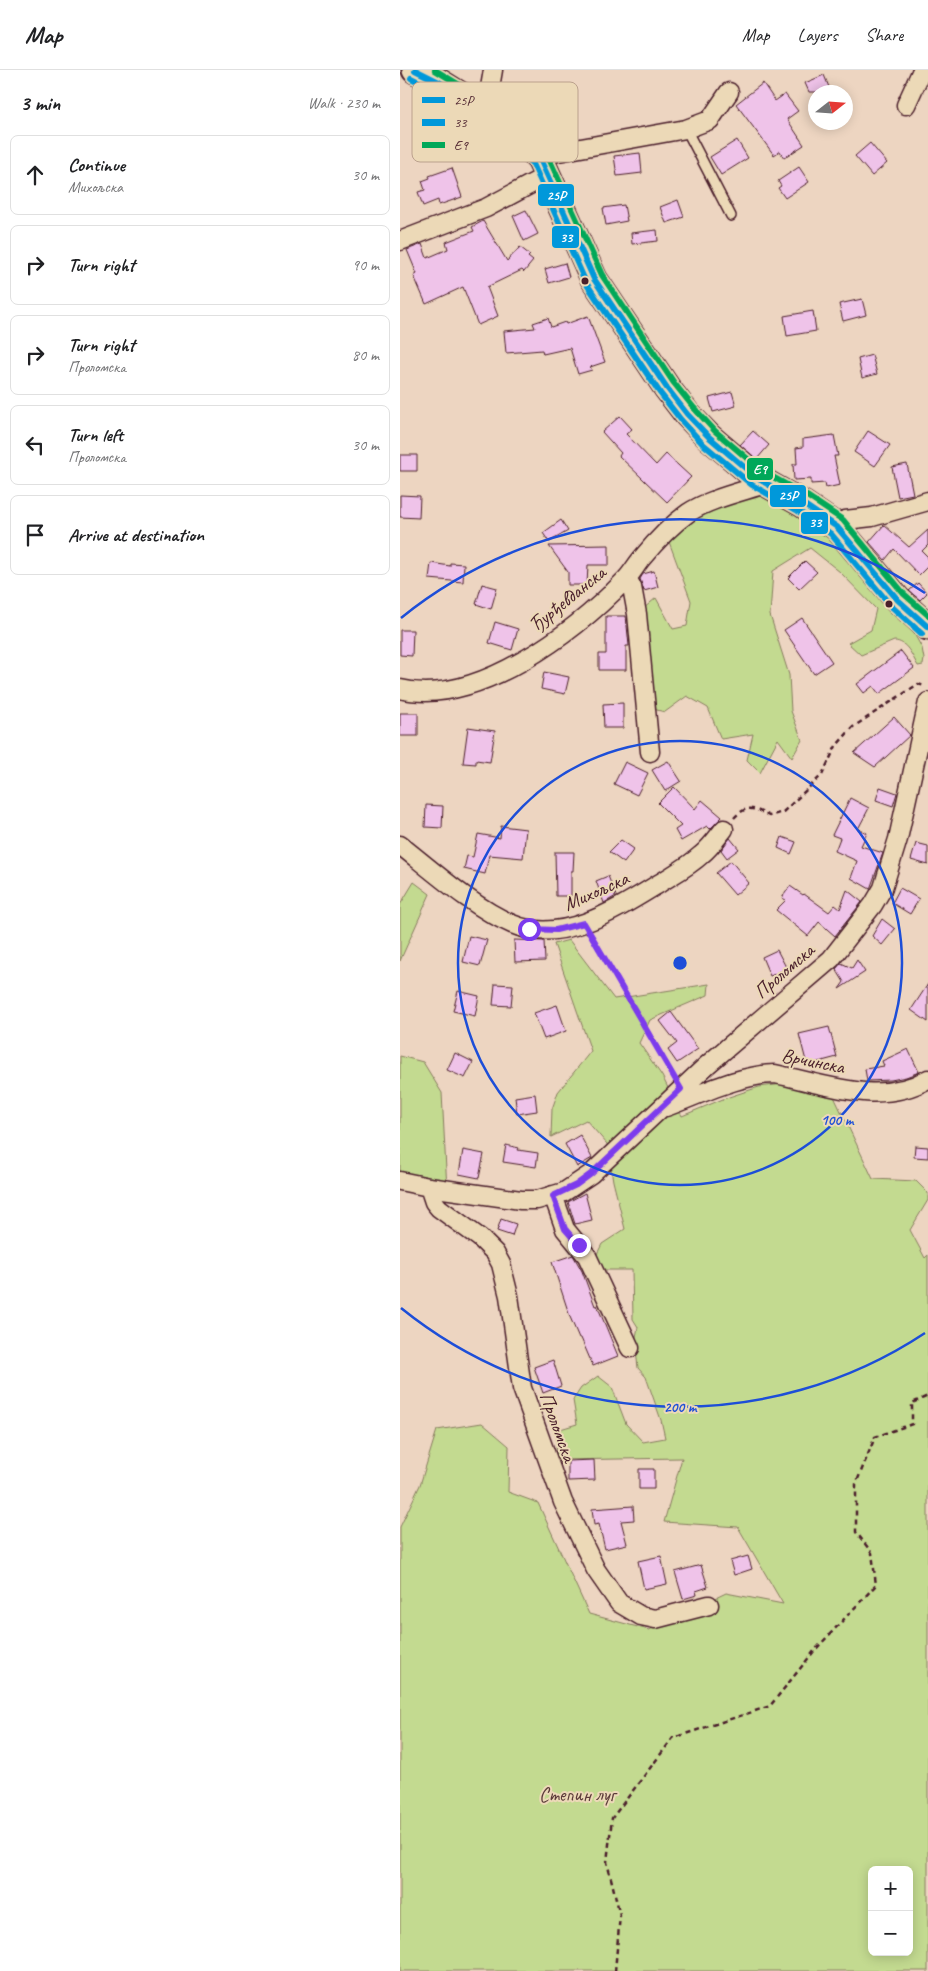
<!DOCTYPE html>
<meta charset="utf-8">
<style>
:root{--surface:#fff;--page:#f2f2f2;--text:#202124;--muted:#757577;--line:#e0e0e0}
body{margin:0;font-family:Caveat,sans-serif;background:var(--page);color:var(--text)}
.controls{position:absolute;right:15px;bottom:15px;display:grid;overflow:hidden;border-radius:8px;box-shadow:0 2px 12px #0003}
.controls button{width:45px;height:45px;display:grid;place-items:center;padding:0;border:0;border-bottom:1px solid var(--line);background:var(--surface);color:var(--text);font:25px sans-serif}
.compass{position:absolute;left:408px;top:15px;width:45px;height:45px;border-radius:50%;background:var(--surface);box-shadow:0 2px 12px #0003;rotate:73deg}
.stop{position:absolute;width:15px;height:15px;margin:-11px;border:4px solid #7c3aed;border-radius:50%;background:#fff}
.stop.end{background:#7c3aed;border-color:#fff;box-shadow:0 1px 5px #0008}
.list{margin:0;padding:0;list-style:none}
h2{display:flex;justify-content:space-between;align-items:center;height:65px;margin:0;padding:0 20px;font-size:21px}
h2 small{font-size:16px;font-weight:400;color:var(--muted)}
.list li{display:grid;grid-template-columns:32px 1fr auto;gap:15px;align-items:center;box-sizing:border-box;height:80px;margin:0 10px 10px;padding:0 10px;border:1px solid var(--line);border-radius:8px}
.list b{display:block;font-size:19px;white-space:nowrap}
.list p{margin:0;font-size:16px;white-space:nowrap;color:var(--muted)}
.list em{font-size:16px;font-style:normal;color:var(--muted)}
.icon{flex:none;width:28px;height:28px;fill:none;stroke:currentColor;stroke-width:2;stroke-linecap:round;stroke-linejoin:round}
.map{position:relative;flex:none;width:528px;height:1901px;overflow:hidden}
header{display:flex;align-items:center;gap:30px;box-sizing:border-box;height:70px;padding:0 25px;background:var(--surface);border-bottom:1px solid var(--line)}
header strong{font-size:24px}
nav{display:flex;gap:28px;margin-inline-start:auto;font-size:18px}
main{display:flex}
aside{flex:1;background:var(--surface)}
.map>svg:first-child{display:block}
</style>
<header>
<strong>Map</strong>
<nav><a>Map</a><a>Layers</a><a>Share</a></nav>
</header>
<main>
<aside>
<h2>3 min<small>Walk · 230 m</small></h2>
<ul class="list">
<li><svg class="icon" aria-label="ahead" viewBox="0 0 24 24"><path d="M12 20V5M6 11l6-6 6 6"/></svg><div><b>Continue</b><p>Михољска</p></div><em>30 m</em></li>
<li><svg class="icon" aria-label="right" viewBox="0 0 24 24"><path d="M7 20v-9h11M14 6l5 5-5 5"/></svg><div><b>Turn right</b></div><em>90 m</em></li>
<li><svg class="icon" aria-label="right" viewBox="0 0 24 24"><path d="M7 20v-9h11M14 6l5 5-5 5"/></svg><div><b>Turn right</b><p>Проломска</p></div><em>80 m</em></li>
<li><svg class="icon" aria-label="left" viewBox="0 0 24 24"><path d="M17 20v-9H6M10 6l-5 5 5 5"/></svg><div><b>Turn left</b><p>Проломска</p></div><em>30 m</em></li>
<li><svg class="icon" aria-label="arrive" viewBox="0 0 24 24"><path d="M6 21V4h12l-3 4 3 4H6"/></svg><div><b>Arrive at destination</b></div></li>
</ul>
</aside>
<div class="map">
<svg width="528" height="1901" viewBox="0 0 528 1901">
<rect width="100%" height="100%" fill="#edd5c1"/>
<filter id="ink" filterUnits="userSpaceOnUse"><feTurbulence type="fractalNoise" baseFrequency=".02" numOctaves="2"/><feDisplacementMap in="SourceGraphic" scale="10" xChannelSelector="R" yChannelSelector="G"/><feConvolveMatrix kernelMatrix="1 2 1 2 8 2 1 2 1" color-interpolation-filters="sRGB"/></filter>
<g filter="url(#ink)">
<!-- green -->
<path fill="#c3da90" stroke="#867c5e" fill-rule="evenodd" d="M361,420L433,463L502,542L522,578L524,589L523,595L518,596C512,586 507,571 494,571L461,585L448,573L471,560L476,539L440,502L410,478L373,501L370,545L389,605L391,641L402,670L392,688L378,669L360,703L347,690L353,664L321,669L308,638L287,626L265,642L245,637L237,544L256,528L273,559L287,556L291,531L265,461L289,442Z
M14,812L30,824L0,891V835Z
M169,870L214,929L309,914L308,925L250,950L239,973L262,1006L282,1046L323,1029L359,1017L407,1011L429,1016L473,1109L516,1111L528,1123V1130L510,1160L525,1188L528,1185V1901H0V1457L20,1415L37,1360L82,1353L109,1376L108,1422L138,1433L189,1544L249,1560L326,1523L383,1534L338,1457L264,1452L282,1388L156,1390L157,1360L177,1354L173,1330L181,1318L198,1306L212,1317L226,1354L243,1372L265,1368L261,1350L246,1307L238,1298L235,1272L238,1257L233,1249L232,1200H205L200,1194L197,1184L202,1174L225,1159L213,1111L207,1074L186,1050L151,1067L152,1039L158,1022L191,981L154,874ZM472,1800H509V1882H472Z
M0,986L23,992L42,1023L47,1120L0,1111Z"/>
<!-- building -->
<path fill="#efc3e9" stroke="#4a1f2b" d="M424,5L431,22H409L405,13Z
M363,13L375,31L385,24L398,41L387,49L404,75L384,88L380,81L374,85L336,34Z
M337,70L348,88L321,105L310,87Z
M470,73L487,93L472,106L455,86Z
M240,83L242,103L217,106L214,86Z
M399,97L409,112L385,128L378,118L381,116L378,111Z
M52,98L62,127L39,135L38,130L23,136L18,122L25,120L22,111L30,108L29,106Z
M278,130L284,147L266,153L260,137Z
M224,135L227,151L206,155L203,138Z
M126,140L138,164L124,171L113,146Z
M83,151L107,191L120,177L130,185L128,187L133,191L124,202L122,200L87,217L98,246L78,255L63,217L26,234L14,206L17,204L7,180L22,174L27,188L48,179L46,172L74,161L72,157Z
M257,160L258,171L232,174L231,163Z
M165,193L169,207L149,213L145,199Z
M462,229L466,245L443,251L439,234Z
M413,241L416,261L387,266L384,246Z
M188,246L205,292L190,297L192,300L178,304L170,278L143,284L142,280L106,283L104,261L135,258L133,253L148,248L151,257L165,252L166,254Z
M472,285L477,304L462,308L458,289Z
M332,322L336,336L313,342L309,328Z
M220,346L232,359L226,364L256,395L266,384L291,407L267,432L219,386L221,383L202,362Z
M353,361L369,375L357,389L340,375Z
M468,361L490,375L475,396L454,382Z
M434,365L438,386H434L440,415L426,418L425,413L411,414V409L394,410L393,394H397L396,378L403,377V369Z
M0,385H17V401H0Z
M507,394L513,424L498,427L492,397Z
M0,425L20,426L19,448L0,447Z
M161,450L168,461L149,472L143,463Z
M484,455L509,477L528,460V475L522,481L528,487V496L519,505L494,479L485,490L469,472Z
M209,475V495H188L187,515H168V502L149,476Z
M405,491L417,502L399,519L388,508Z
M31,493L50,496V493L64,494L63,512L29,509Z
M254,501L258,517L244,521L240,509L243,504Z
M518,513L527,523L520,530L509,521Z
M82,514L97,518L91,539L76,534Z
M206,546H226L229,576H226V600H199V584H206Z
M402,548L432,592L414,604L384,560Z
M95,552L118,559L112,580L89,573Z
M0,560H13L12,586L0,585Z
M501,581L514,598L479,624L473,616L464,623L457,614Z
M144,602L169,607L165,624L141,619Z
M223,633V658H204L203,634Z
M0,643H18V666H0Z
M494,647L510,665L475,697L454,683Z
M68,657L95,661L90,692L76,690V694L63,693Z
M268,691L281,711L265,721L252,700Z
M225,692L248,703L237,725L214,714Z
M274,717L295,739L302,730L322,747L310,759L307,756L281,771L275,760L281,756L258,733Z
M480,717L497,723L493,736L476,730Z
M450,728L469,738L458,759L467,763L461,776L483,783L470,819L451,808L457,791L435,781L440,768L432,765Z
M26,735L43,736L42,758L25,757Z
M101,756L126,759L123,788L89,785L85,804L64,799L67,786L73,787L78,764L100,768Z
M382,767L396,772L391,784L378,778Z
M330,768L339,779L327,788L321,780Z
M221,770L234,779L224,793L209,782Z
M516,773L528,776V795L511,790Z
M155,782H174L173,801H171V826H156Z
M331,791L349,813L335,825L316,803Z
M208,806L216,826L204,833L196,811Z
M390,816L403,825L404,824L429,842L435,835L440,839L447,820L462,832L435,866L419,852L408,866L376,840L386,830L382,828Z
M500,818L519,829L510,844L492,833Z
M482,849L495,859L482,875L472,866Z
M69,866L87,870L80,896L63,892Z
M114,870L144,871L145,891L115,892Z
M377,880L387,899L370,906L362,887Z
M457,890L465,902L439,919L444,912L436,899L441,893L452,898Z
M95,914L113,915L111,936L93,935Z
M528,914V952L511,940Z
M58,921L79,926L75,946L53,941Z
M157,935L166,961L144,969L134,943Z
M271,942L298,979L277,993L268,980L277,973L260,951Z
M429,957L437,987L407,995L399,964Z
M508,979L519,1002L506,1007L491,1010L467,1011L465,999L484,996L482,991Z
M55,983L73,992L65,1008L47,1000Z
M135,1024L137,1041L117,1044L115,1027Z
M180,1065L192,1088L177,1097L165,1074Z
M106,1075L119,1078L118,1080L138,1083L136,1097L103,1092Z
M515,1076L528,1077V1088L514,1087Z
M63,1080L84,1084L79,1108L59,1104Z
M185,1123L192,1150L175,1154L168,1132Z
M101,1149L116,1154L112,1166L97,1161Z
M173,1185L182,1201L195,1236L197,1235L218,1286L193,1296L181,1268H179L170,1247L152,1192Z
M153,1290L161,1316L143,1323L134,1297Z
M194,1390L195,1410L168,1411V1391Z
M239,1399H254V1419H239Z
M233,1436L234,1450L221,1451L227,1474L205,1479L199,1454L194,1455L192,1439Z
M261,1486L267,1514L244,1519L238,1491Z
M348,1486L352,1499L334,1505L330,1491Z
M301,1495L308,1517L296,1521L297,1525L283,1529L275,1502Z"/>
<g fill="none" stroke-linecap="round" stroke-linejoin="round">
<!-- lane casing -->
<g stroke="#4a1f2b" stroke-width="12">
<path id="lane" d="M286,59L331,146"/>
</g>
<!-- street casing -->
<g stroke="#4a1f2b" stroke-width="21">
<path id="street" d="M506,35L522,0
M86,41L93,0
M140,89L153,83L286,59L310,50L329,22
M0,171L86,138L148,105
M437,457L445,450L472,447L528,431
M227,508L232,517L237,544L250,682
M0,619C77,638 176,561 226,509C232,503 236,495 242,488C256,471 270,456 288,443C309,429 341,422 365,414
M0,775C33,801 74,838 112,854C162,876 219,838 260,813C274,804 289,796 301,785C310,778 317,768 324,759
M266,1037C299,1025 341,1004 375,1004C425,1014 480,1037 528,1009
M0,1111L29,1117L121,1130H137L164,1122L191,1104L306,996L431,889L473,835L483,818L498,769L528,632
M29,1117L34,1132L39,1138L80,1168L95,1183L101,1194L109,1226L122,1318L163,1432L196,1500L219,1533L241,1546L255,1549L309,1535
M153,1125L165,1159L187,1186L230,1278"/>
</g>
<!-- secondary casing -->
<g stroke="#4a1f2b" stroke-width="29">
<path id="secondary" d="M15,0L39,12L86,41L109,59L140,89L194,209L267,318L287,344L309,367L357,408L403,434L437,457L498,530L528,557"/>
</g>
<!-- path -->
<path stroke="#4a1f2b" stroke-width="2.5" stroke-dasharray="5 4" stroke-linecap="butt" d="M334,748C347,734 354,738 369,746L383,742L422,705L436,676L453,657L518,614L524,616
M192,867L273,1005
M215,1901L220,1845L207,1792L212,1748L273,1668L370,1636L415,1580L476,1515L472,1483L456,1462V1414L475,1367L512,1354V1333L528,1326"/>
<!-- lane -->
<use href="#lane" stroke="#ecd9b7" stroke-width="9"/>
<!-- street -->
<use href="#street" stroke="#ecd9b7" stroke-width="18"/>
<!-- secondary -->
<use href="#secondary" stroke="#ecd9b7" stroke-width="25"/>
<!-- bus-1 casing -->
<g stroke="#ecd9b7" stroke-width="10">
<path id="bus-1" d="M15,0L39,12L86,41L109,59L140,89L194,209L267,318L287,344L309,367L357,408L403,434L437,457L498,530L528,557"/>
</g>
<!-- bus-2 casing -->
<g stroke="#ecd9b7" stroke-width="10">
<path id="bus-2" d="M11,8L35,20L81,48L103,66L133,94L186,213L260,323L281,350L303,374L352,415L398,441L431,464L491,536L522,564"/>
</g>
<!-- bus-3 casing -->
<g stroke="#ecd9b7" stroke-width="10">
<path id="bus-3" d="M35,0L91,34L115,53L147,84L202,205L274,313L294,338L315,361L362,401L407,426L443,450L504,524L528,545"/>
</g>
<!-- bus-1 -->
<use href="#bus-1" stroke="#0098da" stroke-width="6"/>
<!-- bus-2 -->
<use href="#bus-2" stroke="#0098da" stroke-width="6"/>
<!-- bus-3 -->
<use href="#bus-3" stroke="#00a859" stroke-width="6"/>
</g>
</g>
<g fill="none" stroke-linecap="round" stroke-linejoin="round" filter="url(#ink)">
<!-- route -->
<path stroke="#7c3aed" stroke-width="6" d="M129,859L156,860L184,853L281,1019L191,1104L176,1115L153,1126L165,1159L179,1175"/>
</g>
<!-- distance rings -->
<g fill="none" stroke="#1d4ed8" stroke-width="2.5">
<circle cx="280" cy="893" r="222"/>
<path d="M525 1263A444 444 0 0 1 1 1238M1 548A444 444 0 0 1 525 523"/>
</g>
<!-- markers -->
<g fill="#4a1f2b" stroke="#ecd9b7" stroke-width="2">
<circle cx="185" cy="211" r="4.5"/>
<circle cx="489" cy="534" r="4.5"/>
</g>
<g text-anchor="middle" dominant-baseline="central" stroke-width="4" stroke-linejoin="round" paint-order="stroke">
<!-- street labels -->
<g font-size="20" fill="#4a1f2b" stroke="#ecd9b7">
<text transform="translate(167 529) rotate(-39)">Ђурђевданска</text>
<text transform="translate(196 821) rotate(-24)">Михољска</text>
<text transform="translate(384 901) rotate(-41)">Проломска</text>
<text transform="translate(413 991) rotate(11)">Врчинска</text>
<text transform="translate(158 1357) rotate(70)">Проломска</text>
</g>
<!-- park labels -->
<g font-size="20" fill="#5c3b3a" stroke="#ecd9b7">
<text x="177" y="1724">Степин луг</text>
</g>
</g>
<!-- legend -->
<rect x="12" y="12" width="166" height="80" rx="8" fill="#ecd9b7" stroke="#bba18d" stroke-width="1"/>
<rect x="22" y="27" width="23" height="6" fill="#0098da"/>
<rect x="22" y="49" width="23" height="7" fill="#0098da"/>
<rect x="22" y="72" width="23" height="6" fill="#00a859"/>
<g font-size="14" fill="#4a1f2b">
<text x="54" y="35">25P</text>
<text x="54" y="57">33</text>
<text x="54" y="80">E9</text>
</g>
<circle cx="280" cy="893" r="8" fill="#1d4ed8" stroke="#ecd9b7" stroke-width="2.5"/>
<g font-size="15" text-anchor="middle" font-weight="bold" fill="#1d4ed8" stroke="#ecd9b7" stroke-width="4" stroke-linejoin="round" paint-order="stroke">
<text x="437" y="1055">100 m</text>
<text x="280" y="1342">200 m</text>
</g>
<g stroke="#ecd9b7" stroke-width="2">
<rect x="137" y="113" width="38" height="24" rx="5" fill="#0098da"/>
<rect x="151" y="155" width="29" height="24" rx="5" fill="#0098da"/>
<rect x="346" y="387" width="28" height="24" rx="5" fill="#00a859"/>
<rect x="369" y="414" width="38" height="24" rx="5" fill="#0098da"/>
<rect x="400" y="441" width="29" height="24" rx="5" fill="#0098da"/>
</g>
<g font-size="14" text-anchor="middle" font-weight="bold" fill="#fff">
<text x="156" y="130">25P</text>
<text x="166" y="172">33</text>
<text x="360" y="404">E9</text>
<text x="388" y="430">25P</text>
<text x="415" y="457">33</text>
</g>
</svg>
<div class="controls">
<button>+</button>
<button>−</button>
</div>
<svg class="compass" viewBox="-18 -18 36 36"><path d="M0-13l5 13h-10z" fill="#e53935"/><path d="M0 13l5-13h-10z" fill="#757577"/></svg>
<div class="stop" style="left:129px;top:859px"></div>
<div class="stop end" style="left:179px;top:1175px"></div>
</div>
</main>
